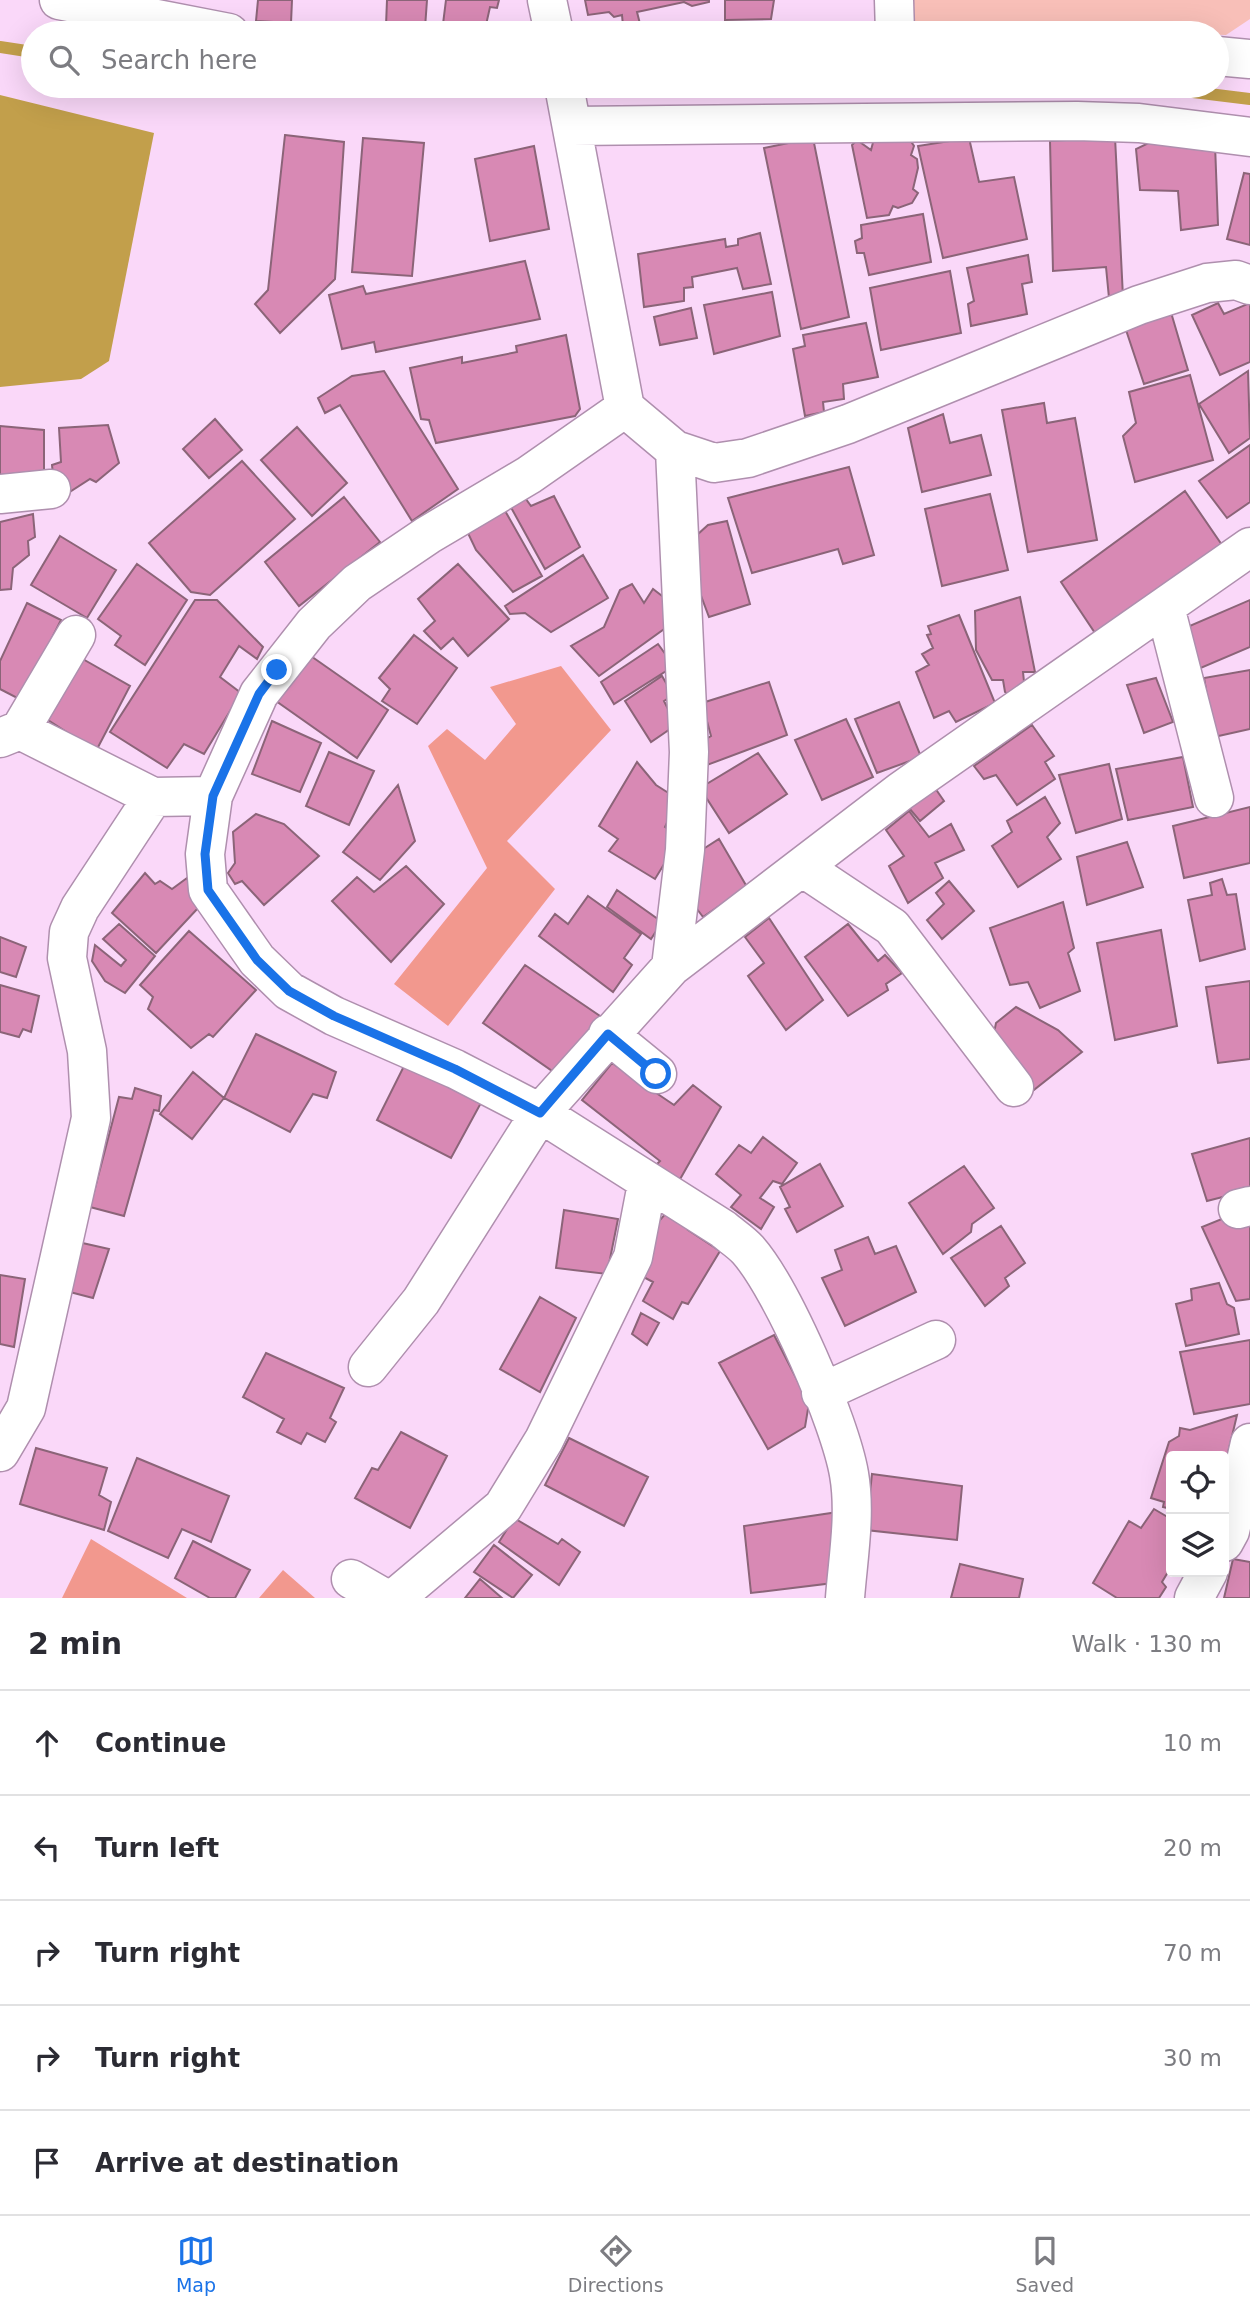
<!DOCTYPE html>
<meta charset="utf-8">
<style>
:root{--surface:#fff;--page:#f2f2f3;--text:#2b2b33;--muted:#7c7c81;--line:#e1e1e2;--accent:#1a73e8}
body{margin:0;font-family:"DejaVu Sans",sans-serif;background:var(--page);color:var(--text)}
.controls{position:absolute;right:21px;bottom:21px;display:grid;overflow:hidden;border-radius:7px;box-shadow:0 7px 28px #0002}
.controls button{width:63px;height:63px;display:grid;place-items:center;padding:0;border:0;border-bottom:2px solid var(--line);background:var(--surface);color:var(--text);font:35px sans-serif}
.stop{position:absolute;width:21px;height:21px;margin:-16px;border:5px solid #1a73e8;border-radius:50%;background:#fff}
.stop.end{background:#1a73e8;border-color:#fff;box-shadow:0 2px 7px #0008}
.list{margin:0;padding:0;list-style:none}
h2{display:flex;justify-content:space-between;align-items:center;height:91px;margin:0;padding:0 28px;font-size:30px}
h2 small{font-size:23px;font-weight:400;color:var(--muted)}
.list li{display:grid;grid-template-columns:46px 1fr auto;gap:21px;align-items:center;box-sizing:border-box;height:105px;padding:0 28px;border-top:2px solid var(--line)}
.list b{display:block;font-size:26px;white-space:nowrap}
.list em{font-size:23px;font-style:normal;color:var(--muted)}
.icon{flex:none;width:38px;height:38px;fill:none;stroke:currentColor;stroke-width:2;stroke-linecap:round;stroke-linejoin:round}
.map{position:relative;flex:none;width:1250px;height:1598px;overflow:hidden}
.search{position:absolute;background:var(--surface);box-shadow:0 7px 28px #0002;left:21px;right:21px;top:21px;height:77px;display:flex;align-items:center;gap:18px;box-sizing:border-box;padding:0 24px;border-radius:38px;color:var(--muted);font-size:26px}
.sheet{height:616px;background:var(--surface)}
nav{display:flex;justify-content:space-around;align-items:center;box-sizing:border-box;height:98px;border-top:2px solid var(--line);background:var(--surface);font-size:19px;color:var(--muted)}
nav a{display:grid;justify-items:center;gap:4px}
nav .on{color:var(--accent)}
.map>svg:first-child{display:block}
</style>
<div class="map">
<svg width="1250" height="1598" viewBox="0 0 1250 1598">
<rect width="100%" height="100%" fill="#fad8f9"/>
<!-- green -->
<path fill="#f8bfb8" d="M906,0H1250V19L1226,35L906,26Z"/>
<!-- forest -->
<path fill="#f2988e" d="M561,666L611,730L507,841L555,889L448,1026L394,984L487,868L428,746L447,729L485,760L516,724L490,687Z
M91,1539L187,1598H62Z
M283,1570L315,1598H259Z"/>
<!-- water -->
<path fill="#c29f4b" d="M0,95L154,133L109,361L81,379L0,387Z"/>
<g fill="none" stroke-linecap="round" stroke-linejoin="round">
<!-- stream -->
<path stroke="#c29f4b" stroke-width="12" d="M0,47L33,52
M414,86L722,92L961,86
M1144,86L1250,99"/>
</g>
<!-- building -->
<path fill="#d889b4" stroke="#8b6478" stroke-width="2" d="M258,0H292L291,23L256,21Z
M387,0H427L425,28L386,26Z
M446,0H499L497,8L490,7L486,25L443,24Z
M585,0H709V2L692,6L684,2L637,12L640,24L628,30L623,26L622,15L614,17L609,12L588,15Z
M725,0H774L771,19L725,20Z
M285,135L344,142L335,279L280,333L255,304L268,290Z
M875,135L908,137L914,146L911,155L917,159L918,168L913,189L918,193L912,203L898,208L893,206L889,215L867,218L852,145L857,140L871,150Z
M1115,137L1123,297L1109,298L1106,267L1053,271L1050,141Z
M363,138L424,143L412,276L352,272Z
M813,138L849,317L801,329L764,148Z
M969,138L979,182L1014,177L1027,239L943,258L918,146Z
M1159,138L1215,144L1218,225L1181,230L1178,191L1140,190L1136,149Z
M534,146L549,229L490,241L475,159Z
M1244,173L1250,174V245L1227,239Z
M923,214L931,262L869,275L864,253H857L855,241L862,238L861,225Z
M760,233L771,284L743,289L737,268L692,277L693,287L684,288V301L644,307L638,254L725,239L726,247L738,245V239Z
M1028,255L1032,282L1022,284L1027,314L971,326L968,304L974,301L967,268Z
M525,261L540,319L376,352L374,342L342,349L329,295L363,286L366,294Z
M950,271L961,333L881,350L870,288Z
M772,292L780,336L714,354L704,305Z
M1218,303L1224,314L1250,303V362L1220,375L1192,315Z
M691,308L697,338L660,345L654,317Z
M1170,309L1188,370L1144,384L1124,324Z
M866,323L878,377L843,384L844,399L823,402L824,412L805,416L793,349L805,346L803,335Z
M566,335L580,409L575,416L436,443L429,420L421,419L410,368L462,357V363L517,352L516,346Z
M384,371L458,489L412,521L340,405L325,413L318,398L352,376Z
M1248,371L1250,438L1229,453L1199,404Z
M1190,375L1213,460L1135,482L1123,436L1136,423L1129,392Z
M1044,403L1047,423L1075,418L1097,540L1028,552L1002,410Z
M943,414L950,443L981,435L991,475L922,492L908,428Z
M215,419L242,450L209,478L183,449Z
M108,425L119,463L96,482L90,479L65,495L55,494L52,465L61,462L59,428Z
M0,426L44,430V471L0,475Z
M297,427L347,483L312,516L261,460Z
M1250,445V502L1227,518L1199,481Z
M242,461L295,519L210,595L191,592L149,543Z
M849,467L874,555L843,564L838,549L752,573L728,498Z
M1185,491L1222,545L1099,639L1061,582Z
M990,494L1008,570L942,586L925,509Z
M523,495L531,506L554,496L580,547L545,569L508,502Z
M344,497L380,542L299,606L265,562Z
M504,509L542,576L513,592L476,550L466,529Z
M33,514L35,537L28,541L29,555L13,568L11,589L0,590V522Z
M727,521L750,604L709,617L700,593L697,535L708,525Z
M60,536L116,570L87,618L31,585Z
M583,555L608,598L551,632L525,613L510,614L505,606Z
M137,564L187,600L145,665L115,645L121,636L98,619Z
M458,564L509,619L468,656L453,638L441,649L424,631L435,621L418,599Z
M632,584L644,603L653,589L666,599L671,624L599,676L571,646L604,627L620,590Z
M1020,597L1035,672H1023L1025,691L1015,698L1005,692L1003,680H992L976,650L975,611Z
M195,600H217L263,647L257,659L239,646L220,677L241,693L204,754L184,744L167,768L110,732Z
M1250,600V647L1196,670L1178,631Z
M27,603L61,620L21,700L0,689V661Z
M959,615L995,703L956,722L949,711L934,718L916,672L929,665L922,654L933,648L927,635L931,634L928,626Z
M414,635L457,668L417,724L382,701L390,689L379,678Z
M658,644L674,666L614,704L601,682Z
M308,654L388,710L357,758L276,701Z
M81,658L130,686L96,751L48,720Z
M1250,670V729L1214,737L1204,678Z
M662,676L673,695L664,701L676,725L651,742L625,701Z
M1156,678L1173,722L1144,733L1127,685Z
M769,682L787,735L707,765L701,742L711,736L702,703Z
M899,702L921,757L877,773L855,719Z
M846,719L873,777L822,800L795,740Z
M272,721L321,743L300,792L252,774Z
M1032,725L1054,756L1045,762L1055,779L1017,805L996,775L984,779L974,766Z
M329,752L374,771L349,825L306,806Z
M758,753L787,794L729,833L700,788Z
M1183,757L1193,807L1128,820L1116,769Z
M637,762L656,785L678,799L665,827L680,838L655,879L609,851L618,839L599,826Z
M1109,764L1122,819L1076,833L1059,775Z
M398,785L415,841L380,880L343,852Z
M935,788L944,801L920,821L909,808Z
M1045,797L1060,823L1047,837L1061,859L1018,887L992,846L1012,832L1007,821Z
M1250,807V863L1184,878L1173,826Z
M909,811L929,837L951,824L964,850L935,863L943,878L908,903L889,866L904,856L886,830Z
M256,814L284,824L319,856L264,905L242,881L235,884L228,873L235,863L233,832Z
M719,839L747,887L703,917L688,897L697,853Z
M1127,842L1143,887L1087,905L1077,857Z
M406,866L444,904L391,962L332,901L357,877L374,892Z
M145,873L155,884L160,881L172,889L187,878L199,907L156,953L112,913Z
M1222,879L1227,895L1236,894L1245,949L1200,961L1188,900L1212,895L1210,883Z
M949,881L974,911L942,939L927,920L944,904L936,893Z
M617,890L662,922L651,939L607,907Z
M588,896L641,934L624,958L632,965L613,992L539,936L555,914L568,924Z
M1063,902L1074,948L1068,953L1080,991L1040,1008L1028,982L1010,985L990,928Z
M769,918L823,1000L786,1030L748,976L764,963L745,937Z
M119,924L155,956L125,993L105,981L92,961L95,945L121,966L126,960L103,939Z
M848,924L878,961L885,955L902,973L886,984L888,990L848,1016L805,957Z
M1161,930L1177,1026L1115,1040L1097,943Z
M189,931L256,990L213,1037L209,1034L191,1048L148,1009L153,997L140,985Z
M0,937L26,947L16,977L0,972Z
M525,965L600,1016L558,1075L483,1023Z
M1250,981V1059L1218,1063L1206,987Z
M0,985L39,996L31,1032L23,1029L19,1037L0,1032Z
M1016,1007L1058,1030L1082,1052L1030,1093L992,1043L996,1023Z
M256,1034L336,1072L327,1098L313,1094L290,1132L224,1098Z
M612,1063L674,1105L693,1085L721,1107L679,1181L655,1166L660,1161L582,1100Z
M405,1064L482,1101L451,1158L377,1120Z
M193,1072L224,1098L192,1139L160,1114Z
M135,1088L161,1096L159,1111L154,1110L124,1216L90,1207L119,1097L132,1099Z
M763,1137L797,1163L782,1184L773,1181L760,1198L774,1207L761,1229L731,1207L741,1195L716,1174L739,1145L751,1153Z
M1250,1138V1190L1207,1201L1192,1154Z
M820,1164L843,1206L797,1232L785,1209L790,1207L780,1187Z
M964,1166L994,1208L972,1224L971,1232L943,1254L909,1203Z
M564,1210L618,1219L607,1274L556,1268Z
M667,1212L690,1226L688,1230L720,1251L688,1304L682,1302L673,1319L643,1301L653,1282L634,1272L651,1230Z
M1229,1216L1250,1224V1299L1236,1301L1202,1227Z
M1001,1226L1025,1263L1005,1278L1009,1286L985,1306L951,1258Z
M868,1237L875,1254L896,1246L916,1292L845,1326L822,1278L842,1270L835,1250Z
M78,1242L109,1249L93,1298L66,1291Z
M0,1275L25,1279L14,1347L0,1344Z
M1219,1283L1227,1304L1234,1308L1239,1334L1186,1346L1176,1304L1192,1300L1191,1289Z
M540,1297L576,1318L540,1392L500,1369Z
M641,1313L659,1323L647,1345L632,1334Z
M774,1335L809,1403L805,1427L768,1449L719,1363Z
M1250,1340V1404L1194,1414L1180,1352Z
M266,1353L344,1388L330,1418L336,1422L325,1442L307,1433L301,1444L277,1432L284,1419L243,1397Z
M1237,1415L1224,1470V1456H1171V1509L1163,1507L1164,1502L1151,1498L1169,1442L1179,1436L1180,1428L1190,1430Z
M401,1432L447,1456L410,1528L355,1498L372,1468L378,1470Z
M569,1438L648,1477L624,1526L545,1485Z
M36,1448L107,1468L99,1495L111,1502L104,1530L20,1504Z
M137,1458L229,1496L211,1542L182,1529L168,1558L108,1531Z
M872,1474L962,1486L957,1540L866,1530Z
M1154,1509L1171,1519V1567L1162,1582L1166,1587L1159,1598H1117L1093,1583L1129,1521L1141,1528Z
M838,1512L833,1583L751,1593L744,1526Z
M514,1518L558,1544L562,1539L580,1552L559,1585L499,1542Z
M193,1541L250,1570L235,1598H210L175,1578Z
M494,1545L532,1575L513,1598L474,1572Z
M1233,1559L1250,1562V1598H1224Z
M960,1564L1023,1579L1019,1598H951Z
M480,1579L502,1598H465Z"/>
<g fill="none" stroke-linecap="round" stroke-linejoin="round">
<!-- street casing -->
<g stroke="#af8fae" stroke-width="41">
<path id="street" d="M59,0L229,33
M547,0L554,33
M894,0L895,33
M1217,56L1250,59
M564,86L625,408L675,450L714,463L748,458L848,424L1139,305L1207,283L1236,280L1250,285
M572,126L1077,121L1139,123L1250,137
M625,408L529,475L428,535L357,583L314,624L259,694L213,796L205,854L208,890L257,960L289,991L334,1016L455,1069L540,1113L723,1229C731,1236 741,1242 748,1250C783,1290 840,1422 849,1474C856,1514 848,1558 845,1598
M0,494L51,489
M1165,607L1214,798
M20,730L76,635
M0,738L20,730L153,797L213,796
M802,867L892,927L1014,1087
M671,967L685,850L689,752L675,450
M608,1034L657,1074
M1238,1209L1250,1206
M368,1367L421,1301L540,1113L671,967L901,791L1250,547
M821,1393L936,1340
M0,1452L26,1408L91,1118L87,1051L67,958L69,932L80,908L153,797
M1224,1542L1230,1531L1250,1443
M351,1579L384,1598
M395,1598L503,1507L544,1440L633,1257L647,1184
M1194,1598L1208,1572"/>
</g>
<!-- street -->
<use href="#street" stroke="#fff" stroke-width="38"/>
</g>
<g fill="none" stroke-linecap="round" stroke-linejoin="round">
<!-- route -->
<path stroke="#1a73e8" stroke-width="9" d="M277,670L259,694L213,796L205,854L208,890L257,960L289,991L334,1016L455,1069L540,1113L608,1034L656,1074"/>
</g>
</svg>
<div class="controls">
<button><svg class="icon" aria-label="locate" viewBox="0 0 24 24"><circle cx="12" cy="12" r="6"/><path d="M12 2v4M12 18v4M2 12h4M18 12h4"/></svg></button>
<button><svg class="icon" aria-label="layers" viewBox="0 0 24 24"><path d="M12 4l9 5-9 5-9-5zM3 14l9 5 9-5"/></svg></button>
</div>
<div class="stop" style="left:656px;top:1074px"></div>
<div class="stop end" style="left:277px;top:670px"></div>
<div class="search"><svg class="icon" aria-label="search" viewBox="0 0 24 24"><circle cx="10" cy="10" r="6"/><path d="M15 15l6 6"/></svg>Search here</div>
</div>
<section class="sheet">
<h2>2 min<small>Walk · 130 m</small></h2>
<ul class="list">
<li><svg class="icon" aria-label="ahead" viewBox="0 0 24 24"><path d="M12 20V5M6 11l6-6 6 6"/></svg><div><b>Continue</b></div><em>10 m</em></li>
<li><svg class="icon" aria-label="left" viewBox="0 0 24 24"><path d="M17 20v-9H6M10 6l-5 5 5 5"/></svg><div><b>Turn left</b></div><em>20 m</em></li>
<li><svg class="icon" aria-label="right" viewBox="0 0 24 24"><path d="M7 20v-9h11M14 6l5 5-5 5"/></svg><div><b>Turn right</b></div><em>70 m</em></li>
<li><svg class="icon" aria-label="right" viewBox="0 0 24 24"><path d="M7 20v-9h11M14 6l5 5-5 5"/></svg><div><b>Turn right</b></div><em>30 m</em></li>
<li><svg class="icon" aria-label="arrive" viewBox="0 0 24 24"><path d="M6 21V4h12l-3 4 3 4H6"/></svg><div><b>Arrive at destination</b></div></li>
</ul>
</section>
<nav>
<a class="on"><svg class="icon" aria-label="map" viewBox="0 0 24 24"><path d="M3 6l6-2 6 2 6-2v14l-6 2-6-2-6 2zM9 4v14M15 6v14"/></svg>Map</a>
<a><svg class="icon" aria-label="directions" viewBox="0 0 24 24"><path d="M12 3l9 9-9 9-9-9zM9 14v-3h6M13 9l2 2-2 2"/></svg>Directions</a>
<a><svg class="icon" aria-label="saved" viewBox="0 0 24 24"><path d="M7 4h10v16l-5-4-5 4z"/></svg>Saved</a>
</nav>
